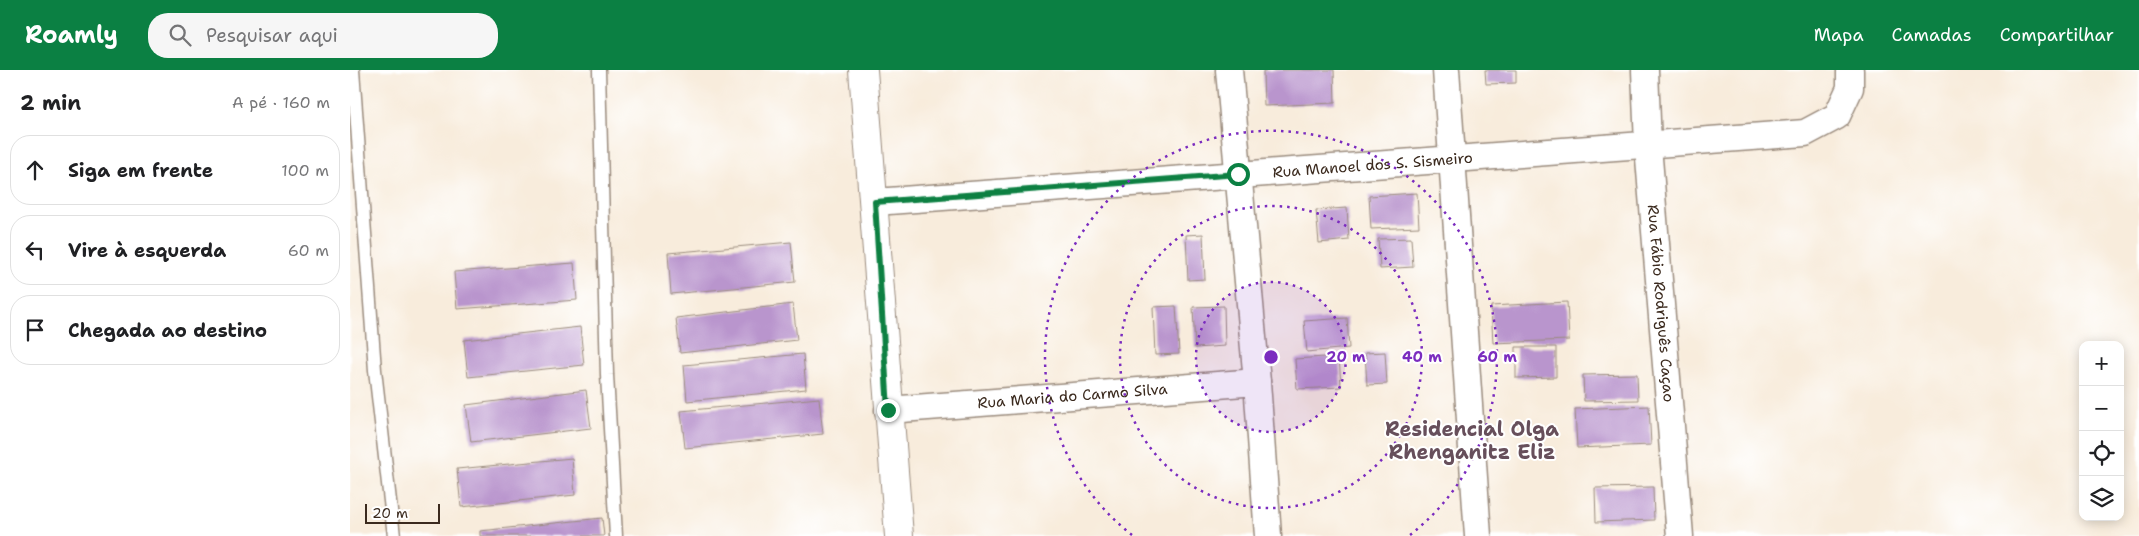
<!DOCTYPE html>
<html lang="pt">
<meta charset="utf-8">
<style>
:root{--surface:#fff;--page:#f6f6f6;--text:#202124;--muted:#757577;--line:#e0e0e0;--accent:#0b8043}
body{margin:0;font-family:"Shantell Sans",sans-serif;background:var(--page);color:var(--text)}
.controls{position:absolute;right:15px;bottom:15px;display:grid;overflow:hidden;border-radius:10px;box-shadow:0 2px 12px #0003}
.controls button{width:45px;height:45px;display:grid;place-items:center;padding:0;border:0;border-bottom:1px solid var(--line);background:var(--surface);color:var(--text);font:25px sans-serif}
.scale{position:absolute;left:15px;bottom:12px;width:75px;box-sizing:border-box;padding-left:5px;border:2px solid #3b2a1e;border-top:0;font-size:14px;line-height:18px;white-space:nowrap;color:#3b2a1e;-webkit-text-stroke:4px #fff;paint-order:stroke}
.stop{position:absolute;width:15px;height:15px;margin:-11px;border:4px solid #0b8043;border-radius:50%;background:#fff}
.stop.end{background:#0b8043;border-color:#fff;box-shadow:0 1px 5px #0008}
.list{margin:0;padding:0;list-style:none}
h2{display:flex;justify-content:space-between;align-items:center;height:65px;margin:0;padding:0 20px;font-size:21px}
h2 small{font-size:16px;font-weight:400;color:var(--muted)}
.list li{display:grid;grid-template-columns:32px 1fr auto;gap:15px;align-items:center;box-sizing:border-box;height:70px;margin:0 10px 10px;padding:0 10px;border:1px solid var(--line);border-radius:20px}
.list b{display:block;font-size:19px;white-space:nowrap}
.list em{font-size:16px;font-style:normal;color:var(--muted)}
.icon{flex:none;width:28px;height:28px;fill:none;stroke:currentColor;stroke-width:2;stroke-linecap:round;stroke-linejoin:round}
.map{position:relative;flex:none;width:1789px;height:466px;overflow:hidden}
header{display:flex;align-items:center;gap:30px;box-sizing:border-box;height:70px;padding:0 25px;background:var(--accent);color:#fff}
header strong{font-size:24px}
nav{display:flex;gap:28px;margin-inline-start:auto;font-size:18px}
.search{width:350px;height:45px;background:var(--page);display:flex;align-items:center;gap:12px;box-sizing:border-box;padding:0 18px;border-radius:20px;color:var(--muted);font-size:19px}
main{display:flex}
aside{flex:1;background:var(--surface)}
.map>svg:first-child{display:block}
</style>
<header>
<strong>Roamly</strong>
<div class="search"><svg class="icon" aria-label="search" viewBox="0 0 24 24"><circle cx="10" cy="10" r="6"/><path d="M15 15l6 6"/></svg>Pesquisar aqui</div>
<nav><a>Mapa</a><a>Camadas</a><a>Compartilhar</a></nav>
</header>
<main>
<aside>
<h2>2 min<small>A pé · 160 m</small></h2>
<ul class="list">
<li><svg class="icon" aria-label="ahead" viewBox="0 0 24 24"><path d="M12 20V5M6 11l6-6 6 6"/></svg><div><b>Siga em frente</b></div><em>100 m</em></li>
<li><svg class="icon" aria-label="left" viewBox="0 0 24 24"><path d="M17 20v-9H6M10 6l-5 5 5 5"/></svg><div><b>Vire à esquerda</b></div><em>60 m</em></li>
<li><svg class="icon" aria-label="arrive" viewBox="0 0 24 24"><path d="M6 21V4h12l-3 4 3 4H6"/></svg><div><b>Chegada ao destino</b></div></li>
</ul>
</aside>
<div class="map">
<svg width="1789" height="466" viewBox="0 0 1789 466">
<rect width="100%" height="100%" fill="#fff"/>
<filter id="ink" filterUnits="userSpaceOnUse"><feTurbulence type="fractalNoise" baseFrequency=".02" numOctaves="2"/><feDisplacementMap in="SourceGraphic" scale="10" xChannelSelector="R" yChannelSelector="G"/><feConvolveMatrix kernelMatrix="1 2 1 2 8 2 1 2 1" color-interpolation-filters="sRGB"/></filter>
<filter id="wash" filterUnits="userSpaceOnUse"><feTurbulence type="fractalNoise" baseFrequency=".0096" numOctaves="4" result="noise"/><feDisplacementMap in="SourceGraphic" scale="20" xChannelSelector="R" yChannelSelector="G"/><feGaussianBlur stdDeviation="1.12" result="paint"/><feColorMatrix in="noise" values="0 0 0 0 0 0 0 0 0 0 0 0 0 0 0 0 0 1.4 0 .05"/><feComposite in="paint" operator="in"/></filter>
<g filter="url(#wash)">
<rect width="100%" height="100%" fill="#f8ecdc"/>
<g id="blocks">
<!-- building -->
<path fill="#b995cd" d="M932,0H984L985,33L914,36L913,1Z
M1135,0H1166V13L1136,14Z
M1067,123L1069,157L1021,159L1019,126Z
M997,138L999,170L969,173L966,140Z
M853,164L855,209L838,210L836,165Z
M1061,168L1063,197L1030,199L1028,169Z
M441,172L445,212L321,224L318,183Z
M224,193L227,230L107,239L104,202Z
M1217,232L1219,270L1143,273L1141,236Z
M443,234L447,270L330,283L326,248Z
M826,236L829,284L805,285L803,237Z
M874,236L875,276L845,278L843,237Z
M997,248L999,278L957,282L954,251Z
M230,257L234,295L118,307L114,270Z
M1166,277H1206V307L1166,308Z
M1035,282L1037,314L1017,315L1015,283Z
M453,284L456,319L337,331L334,295Z
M989,286L991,317L947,319L945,289Z
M1287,304L1288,330L1234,331L1233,305Z
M236,320L241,358L121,372L116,335Z
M469,328L473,364L335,378L331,341Z
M1299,336L1301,375L1227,378L1225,339Z
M222,388L225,425L111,437L107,399Z
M1303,417L1304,450L1246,452L1245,418Z
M252,448L254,466H130V461Z"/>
</g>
</g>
<g filter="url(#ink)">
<use href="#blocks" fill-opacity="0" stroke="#9a8b7d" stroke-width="1"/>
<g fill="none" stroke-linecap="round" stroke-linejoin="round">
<!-- lane casing -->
<g stroke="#9a8b7d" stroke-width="15">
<path id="lane" d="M3,0L25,300L44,466
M249,0L257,305L266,466"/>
</g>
<!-- street casing -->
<g stroke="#9a8b7d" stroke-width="29">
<g id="street">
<path d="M879,0L907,312L918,466"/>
<path d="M1096,0L1128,466"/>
<path id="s1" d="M1295,0L1298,76L1330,466"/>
<path id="s2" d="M525,132L1455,63L1487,46L1500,18V0"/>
<path id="s3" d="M538,340L907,312"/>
</g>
</g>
<!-- secondary casing -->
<g stroke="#9a8b7d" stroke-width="30">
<path id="secondary" d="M513,0L549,466"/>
</g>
<!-- lane -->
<use href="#lane" stroke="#fff" stroke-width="12"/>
<!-- street -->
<use href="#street" stroke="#fff" stroke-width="26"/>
<!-- secondary -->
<use href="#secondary" stroke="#fff" stroke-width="28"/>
</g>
</g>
<g fill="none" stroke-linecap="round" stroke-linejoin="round" filter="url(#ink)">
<!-- route -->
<path stroke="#0b8043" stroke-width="6" d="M538,340L525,132L888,104"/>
</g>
<!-- distance rings -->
<circle cx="921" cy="287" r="75" fill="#7b2cbf" fill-opacity=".12"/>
<g fill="none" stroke="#7b2cbf" stroke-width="2.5" stroke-dasharray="2.5 5">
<circle cx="921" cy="287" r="75"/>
<circle cx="921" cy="287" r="151"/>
<path d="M782 465A226 226 0 1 1 1060 465"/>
</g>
<g text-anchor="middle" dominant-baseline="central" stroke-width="4" stroke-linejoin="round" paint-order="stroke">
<!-- street labels -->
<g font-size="15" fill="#3b2a1e" stroke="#fff">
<text stroke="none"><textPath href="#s2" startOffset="499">Rua Manoel dos S. Sismeiro</textPath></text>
<text stroke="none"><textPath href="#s1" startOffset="234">Rua Fábio Rodriguês Caçao</textPath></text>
<text stroke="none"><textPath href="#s3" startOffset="185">Rua Maria do Carmo Silva</textPath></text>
</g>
<!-- district labels -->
<g font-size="20" font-weight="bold" fill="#674f5b" stroke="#fff">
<text x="1122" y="359">Residencial Olga<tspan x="1122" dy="23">Rhenganitz Eliz</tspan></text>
</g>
</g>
<circle cx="921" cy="287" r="8" fill="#7b2cbf" stroke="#fff" stroke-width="2.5"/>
<g font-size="15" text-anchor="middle" font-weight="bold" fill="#7b2cbf" stroke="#fff" stroke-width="4" stroke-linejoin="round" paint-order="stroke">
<text x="996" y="292">20 m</text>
<text x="1072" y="292">40 m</text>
<text x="1147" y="292">60 m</text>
</g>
</svg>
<div class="controls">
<button>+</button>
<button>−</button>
<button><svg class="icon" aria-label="locate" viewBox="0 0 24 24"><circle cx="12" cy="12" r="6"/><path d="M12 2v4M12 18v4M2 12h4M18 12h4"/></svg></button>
<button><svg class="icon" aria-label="layers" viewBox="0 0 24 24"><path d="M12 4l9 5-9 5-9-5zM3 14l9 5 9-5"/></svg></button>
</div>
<div class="scale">20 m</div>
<div class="stop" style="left:888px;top:104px"></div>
<div class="stop end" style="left:538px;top:340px"></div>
</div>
</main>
